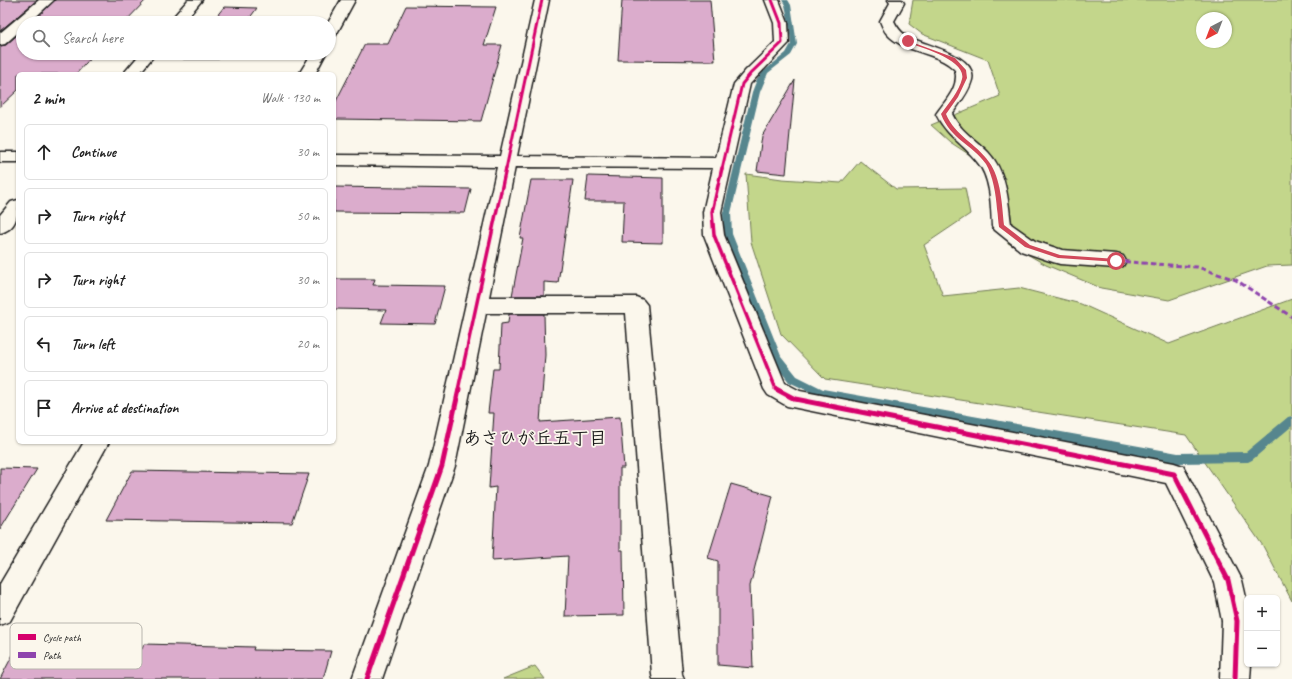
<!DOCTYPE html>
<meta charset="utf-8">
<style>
:root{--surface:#fff;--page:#f6f6f6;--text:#222;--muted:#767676;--line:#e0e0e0}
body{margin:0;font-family:Caveat,"Klee One",sans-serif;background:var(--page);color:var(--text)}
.controls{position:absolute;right:12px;bottom:12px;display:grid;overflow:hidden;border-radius:6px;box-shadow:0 1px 3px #0004}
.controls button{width:36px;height:36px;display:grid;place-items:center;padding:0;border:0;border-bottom:1px solid var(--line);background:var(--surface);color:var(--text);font:20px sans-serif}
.compass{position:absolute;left:1196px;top:12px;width:36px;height:36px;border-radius:50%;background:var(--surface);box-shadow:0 1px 3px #0004;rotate:222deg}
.stop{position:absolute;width:12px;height:12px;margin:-9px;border:3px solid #d1495b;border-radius:50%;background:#fff}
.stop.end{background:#d1495b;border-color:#fff;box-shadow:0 1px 4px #0008}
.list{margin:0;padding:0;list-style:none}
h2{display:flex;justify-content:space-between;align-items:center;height:52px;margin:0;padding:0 16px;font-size:17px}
h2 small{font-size:13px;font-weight:400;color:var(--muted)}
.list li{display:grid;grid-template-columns:26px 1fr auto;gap:12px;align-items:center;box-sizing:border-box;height:56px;margin:0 8px 8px;padding:0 8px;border:1px solid var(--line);border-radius:6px}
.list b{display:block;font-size:15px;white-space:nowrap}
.list em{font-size:13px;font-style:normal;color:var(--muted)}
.icon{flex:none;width:22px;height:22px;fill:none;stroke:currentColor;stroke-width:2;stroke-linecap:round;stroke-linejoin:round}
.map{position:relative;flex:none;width:1292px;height:679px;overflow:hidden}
.search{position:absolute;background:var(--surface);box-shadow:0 1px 3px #0004;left:16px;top:16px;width:320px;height:44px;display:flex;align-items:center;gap:10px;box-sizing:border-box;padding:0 14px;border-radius:22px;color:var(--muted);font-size:15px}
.panel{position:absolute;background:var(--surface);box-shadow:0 1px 3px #0004;left:16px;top:72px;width:320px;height:372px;border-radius:6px}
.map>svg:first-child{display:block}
</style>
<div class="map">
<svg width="1292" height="679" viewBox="0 0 1292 679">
<rect width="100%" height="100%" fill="#fbf7ec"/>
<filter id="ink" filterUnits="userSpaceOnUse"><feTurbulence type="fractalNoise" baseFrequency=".025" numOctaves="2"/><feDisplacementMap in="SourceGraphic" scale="8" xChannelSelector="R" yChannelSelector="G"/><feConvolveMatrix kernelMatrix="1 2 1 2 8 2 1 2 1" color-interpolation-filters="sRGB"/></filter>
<g filter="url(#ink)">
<!-- green -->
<path fill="#c3d68b" stroke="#707954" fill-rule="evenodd" d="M913,0H1292V265L1267,266L1169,300L1101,288L1046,265L1008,243L1005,178L950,142L931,125L1000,96L988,60L922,34L909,24ZM1202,18H1226V42H1202Z
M860,161L896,189L965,188L970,214L924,245L943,296L1019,288L1081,304L1169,344L1292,299V601L1263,546L1186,435L825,379L781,334L751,242L746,174L782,179L841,183Z
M535,666L545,679H503Z"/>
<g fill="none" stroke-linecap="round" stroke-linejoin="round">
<!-- stream -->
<path fill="#57868e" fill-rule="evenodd" d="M782,0H788L791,5L797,44L791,55L768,73L760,92L731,213L732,234L781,356L797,376L823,389L1178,453L1246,452L1288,417L1292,416V426L1252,460L1248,462L1178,463L821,397L789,382L773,361L724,234L723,213L752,92L757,79L764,71L786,53L791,44L789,24L785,5Z"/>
</g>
<!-- building -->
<path fill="#dbaccc" stroke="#1c1c1c" d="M0,0H37L0,31Z
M55,0H146L124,23H31Z
M622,0H710L715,61L618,60Z
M406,6L496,7L484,45H502L481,121L334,119V105L365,44H388Z
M224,7L257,8L246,23H211Z
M23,30V53H95L76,74H18V90L0,107V46L6,45Z
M188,53H223L219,59H183Z
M795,80L786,174L757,171L762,136Z
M588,176L663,178V243L622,242L624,201H585Z
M531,180H573L558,283L544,282V296H512L523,238H520Z
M334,187L471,189L465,213L334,212Z
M334,279H375L373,285L445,286L435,324L381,323L386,310L334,309Z
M509,314H544L545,355L540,422L620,417L624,468H620V550H623L624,615L565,616L568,556L492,561L496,487L489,488L494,413H488L493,369H499L501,324L508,323Z
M0,468L37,469L0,529Z
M132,471L309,474L292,523L106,520Z
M731,484L773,496L750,586L753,668L718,665V561L708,558Z
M144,644L254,647L253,650L331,651L323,679H0L18,645L142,649Z"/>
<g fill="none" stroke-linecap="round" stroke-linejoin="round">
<!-- minor casing -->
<g stroke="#1c1c1c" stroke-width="3">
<path id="minor" d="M39,0H54L29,23H23V28L5,44L0,45V33Z
M341,0H355L336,35L334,38L329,39L328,23Z
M535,0H549L517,156L716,158L734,84L746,70L775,42L774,23L765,0H779L788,23L789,43L750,84L721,212L724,235L785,383L800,391L1174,463L1183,466L1242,580L1247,602V664H1251L1250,679H1220L1222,621L1214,582L1166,483L787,406L768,395L764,389L704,235L703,212L713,168L515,167L489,297H636L643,300L647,305L682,674L684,679H653L652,675L626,313H486L455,466L382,679H352L429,466L497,167L334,165V155L500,156Z
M888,0H902L904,3L894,21C897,27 900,31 905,35C921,45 978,54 972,80C969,92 959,104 952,114C960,131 975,139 988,152C1006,171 1008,198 1011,224L1035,241L1062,250L1116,254L1123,256L1126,261L1123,266L1116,268L1060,264L1053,262L1021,251L995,230L992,226C991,206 991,179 978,163C964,144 947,137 936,114C945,101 960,87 955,70C937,51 905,54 887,34C884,31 882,26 880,21L890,3Z
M312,53H326L315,74H299Z
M0,152H18V162H0Z
M84,442H109L10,621L0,625V584Z"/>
</g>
<!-- tertiary casing -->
<g stroke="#1c1c1c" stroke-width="3">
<path id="tertiary" d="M188,0H202L183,23H168Z
M141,53H156L139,74H123Z
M18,200C18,215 17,229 0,233V215L11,202Z"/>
</g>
<!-- minor -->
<use href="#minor" fill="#fbf7ec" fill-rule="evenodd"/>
<!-- tertiary -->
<use href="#tertiary" fill="#fbf7ec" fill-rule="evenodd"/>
<!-- quiet -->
<path stroke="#8e44ad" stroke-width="3" stroke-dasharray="5.5 3" stroke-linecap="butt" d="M1116,261L1197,267L1236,280L1292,317"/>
<!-- cycleway-far2 casing -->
<g stroke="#fbf7ec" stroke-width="5">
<path id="cycleway-far2" d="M506,169L542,0
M722,169L742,84L751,73L782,43L781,23L772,0"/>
</g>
<!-- cycleway-far1 casing -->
<g stroke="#fbf7ec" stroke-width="6">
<path id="cycleway-far1" d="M722,168L712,212L714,235L776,389L778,390
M458,390L506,168"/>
</g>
<!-- cycleway casing -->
<g stroke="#fbf7ec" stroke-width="8">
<path id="cycleway" d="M776,389L795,399L1174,474L1228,580L1237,621L1235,679
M367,679L442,466L459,389"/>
</g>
<!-- cycleway-far2 -->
<use href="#cycleway-far2" stroke="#d6006c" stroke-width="3"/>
<!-- cycleway-far1 -->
<use href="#cycleway-far1" stroke="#d6006c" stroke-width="3.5"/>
<!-- cycleway -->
<use href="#cycleway" stroke="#d6006c" stroke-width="5"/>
</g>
</g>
<!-- route -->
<path fill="#d1495b" d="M906,40L955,58L966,70L967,78L958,97L946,114C955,136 976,143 989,162C1001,178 1002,205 1004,225L1030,245L1060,255L1116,259L1118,260V262L1058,258L1025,247L999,227C998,221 998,215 997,209C996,195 993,176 986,164C972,144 951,140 941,114C949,103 959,91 962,79C967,60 920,47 906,42Z"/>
<g text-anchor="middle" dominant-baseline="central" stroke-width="3.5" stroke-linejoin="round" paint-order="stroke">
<!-- neighbourhood labels -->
<g font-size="18" font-weight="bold" fill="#1c1c1c" stroke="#fbf7ec">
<text x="535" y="438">あさひが丘五丁目</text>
</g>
</g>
<!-- legend -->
<rect x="10" y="623" width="132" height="46" rx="6" fill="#fbf7ec" stroke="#b8b5ae" stroke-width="1"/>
<rect x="18" y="634" width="18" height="6" fill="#d6006c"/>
<rect x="18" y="652" width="18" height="6" fill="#8e44ad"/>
<g font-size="11" fill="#1c1c1c">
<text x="43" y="641">Cycle path</text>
<text x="43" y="659">Path</text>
</g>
</svg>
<div class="controls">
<button>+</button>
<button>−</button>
</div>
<svg class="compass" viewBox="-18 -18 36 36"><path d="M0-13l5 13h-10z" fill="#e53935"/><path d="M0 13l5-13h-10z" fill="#767676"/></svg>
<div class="stop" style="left:1116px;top:261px"></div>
<div class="stop end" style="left:908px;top:41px"></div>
<div class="search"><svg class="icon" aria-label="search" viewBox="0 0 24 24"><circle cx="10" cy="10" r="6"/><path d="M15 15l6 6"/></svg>Search here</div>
<section class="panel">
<h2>2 min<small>Walk · 130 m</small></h2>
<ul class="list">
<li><svg class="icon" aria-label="ahead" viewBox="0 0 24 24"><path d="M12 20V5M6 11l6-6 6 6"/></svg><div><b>Continue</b></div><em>30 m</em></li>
<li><svg class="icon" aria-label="right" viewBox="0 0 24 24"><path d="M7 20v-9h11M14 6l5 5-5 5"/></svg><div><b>Turn right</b></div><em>50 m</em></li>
<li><svg class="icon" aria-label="right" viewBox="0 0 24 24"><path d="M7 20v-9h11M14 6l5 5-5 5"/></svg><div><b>Turn right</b></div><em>30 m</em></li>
<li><svg class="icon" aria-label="left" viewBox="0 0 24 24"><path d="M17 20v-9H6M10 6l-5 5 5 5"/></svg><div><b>Turn left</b></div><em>20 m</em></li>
<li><svg class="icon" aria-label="arrive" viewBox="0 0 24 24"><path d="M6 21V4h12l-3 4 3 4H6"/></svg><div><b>Arrive at destination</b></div></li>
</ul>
</section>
</div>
